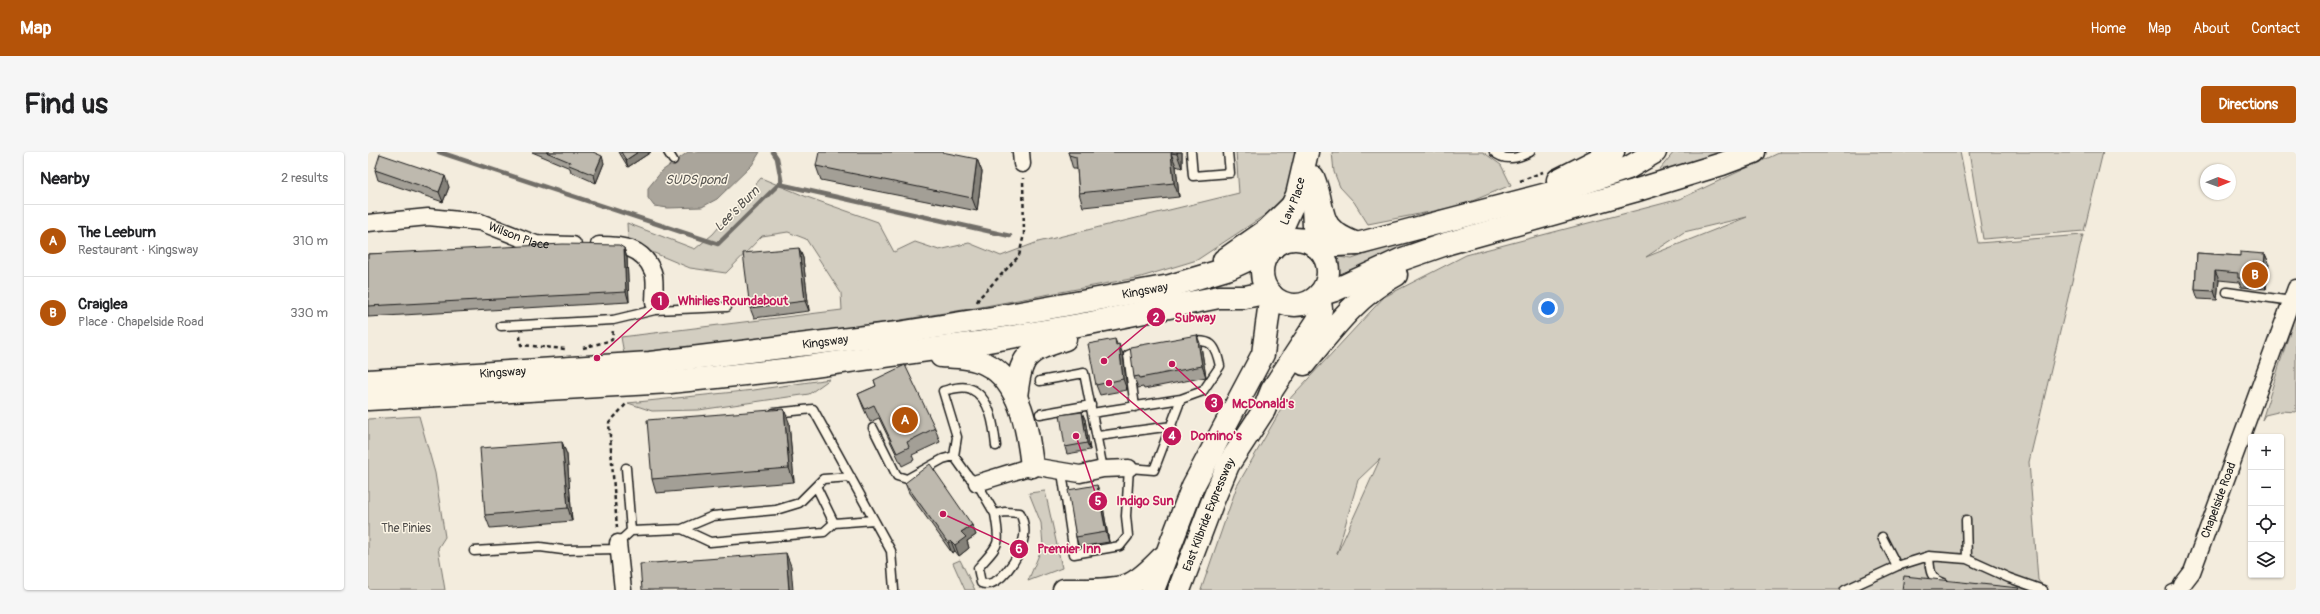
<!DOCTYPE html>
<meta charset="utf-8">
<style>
:root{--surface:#fff;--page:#f6f6f6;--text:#202124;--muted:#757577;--line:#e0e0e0;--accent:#b45309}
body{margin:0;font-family:Pangolin,sans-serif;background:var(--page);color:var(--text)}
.controls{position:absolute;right:12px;bottom:12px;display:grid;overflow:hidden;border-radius:4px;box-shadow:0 1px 3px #0004}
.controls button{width:36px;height:36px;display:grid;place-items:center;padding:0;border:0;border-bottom:1px solid var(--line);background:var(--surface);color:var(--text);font:20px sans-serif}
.compass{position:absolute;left:1832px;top:12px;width:36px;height:36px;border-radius:50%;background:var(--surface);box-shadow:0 1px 3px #0004;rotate:89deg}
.you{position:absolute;left:1180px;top:156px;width:14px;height:14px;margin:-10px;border:3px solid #fff;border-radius:50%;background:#1a73e8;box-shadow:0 0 0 6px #1a73e833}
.badge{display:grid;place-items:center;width:26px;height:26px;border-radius:50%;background:var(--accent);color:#fff;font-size:13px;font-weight:700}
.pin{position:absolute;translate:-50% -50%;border:2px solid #fff;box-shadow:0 1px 4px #0006}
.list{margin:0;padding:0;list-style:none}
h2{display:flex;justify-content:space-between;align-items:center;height:52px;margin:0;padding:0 16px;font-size:17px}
h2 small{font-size:13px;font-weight:400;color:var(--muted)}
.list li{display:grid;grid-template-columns:26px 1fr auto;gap:12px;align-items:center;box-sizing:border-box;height:72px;padding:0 16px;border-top:1px solid var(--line)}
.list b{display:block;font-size:15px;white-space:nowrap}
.list p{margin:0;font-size:13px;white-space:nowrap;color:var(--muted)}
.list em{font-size:13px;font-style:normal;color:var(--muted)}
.icon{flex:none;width:22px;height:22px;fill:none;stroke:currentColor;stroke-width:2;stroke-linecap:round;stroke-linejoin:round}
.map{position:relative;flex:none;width:1928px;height:438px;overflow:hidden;border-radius:4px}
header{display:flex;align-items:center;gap:24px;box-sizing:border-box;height:56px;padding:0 20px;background:var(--accent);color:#fff}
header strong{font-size:19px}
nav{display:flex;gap:22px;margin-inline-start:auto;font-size:14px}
.intro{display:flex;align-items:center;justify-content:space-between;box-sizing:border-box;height:96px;padding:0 24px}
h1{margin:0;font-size:28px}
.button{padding:10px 18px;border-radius:4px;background:var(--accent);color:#fff;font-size:14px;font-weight:700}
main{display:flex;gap:24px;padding:0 24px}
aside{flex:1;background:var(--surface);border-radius:4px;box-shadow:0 1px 3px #0004}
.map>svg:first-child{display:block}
</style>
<header>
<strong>Map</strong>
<nav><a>Home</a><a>Map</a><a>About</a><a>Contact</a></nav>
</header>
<div class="intro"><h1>Find us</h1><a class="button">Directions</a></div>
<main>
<aside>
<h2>Nearby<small>2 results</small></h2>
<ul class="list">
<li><span class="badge">A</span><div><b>The Leeburn</b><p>Restaurant · Kingsway</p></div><em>310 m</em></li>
<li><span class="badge">B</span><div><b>Craiglea</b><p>Place · Chapelside Road</p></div><em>330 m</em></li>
</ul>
</aside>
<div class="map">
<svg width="1928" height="438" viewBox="0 0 1928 438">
<rect width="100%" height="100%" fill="#f3ecdd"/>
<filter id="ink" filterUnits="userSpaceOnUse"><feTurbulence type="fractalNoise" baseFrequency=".025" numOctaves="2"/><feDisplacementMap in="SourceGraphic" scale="8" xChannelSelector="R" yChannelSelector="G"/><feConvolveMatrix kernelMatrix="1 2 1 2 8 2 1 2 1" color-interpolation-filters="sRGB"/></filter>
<g filter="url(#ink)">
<!-- green -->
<path fill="#d3cec1" stroke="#78756e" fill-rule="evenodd" d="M868,0H930L925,23L917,43L900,61L829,108L773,125L607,156L477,177L256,202L253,185L474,158L473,141L438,87L420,80L394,84L358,121L322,116L260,90L259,71L327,97L345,82L393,26L439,45L510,70L526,100L547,90L571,98L601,91L633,104L670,90L871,41Z
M964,0H1115L1133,13L1143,33L1092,54L1000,72L986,50L972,35L966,20Z
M1306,0H1362L1292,21V17Z
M1413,0H1592L1610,91L1715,83L1661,310L1670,428L1678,438H833L869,334L915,254L1016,145L1098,103L1312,47ZM1379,65L1278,105L1316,80ZM1012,307L969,402L990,328Z
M1601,0H1735L1716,79L1615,87Z
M1034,90H1045L1036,96L965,125L967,113L964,104L984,107Z
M1924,149L1928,150V260L1914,259L1897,263L1894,268L1924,173Z
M462,227L441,242L331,258L284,259L260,251L386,238Z
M51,264L67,321L77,385L70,396L77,438H0V267Z
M677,339L694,416L660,429L675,393L673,371L661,341Z
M592,408L607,438H597L585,411Z"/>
<!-- water -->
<path fill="#aaa59b" stroke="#716e68" d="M320,0H392L384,13L349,47L334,55L300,56L286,54L280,46V36L294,19Z"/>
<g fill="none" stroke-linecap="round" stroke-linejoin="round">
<!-- stream -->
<path stroke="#716e68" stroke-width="4.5" d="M71,0L350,92L411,32L642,84
M405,0L409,6L414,33"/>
<!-- lane casing -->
<g stroke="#1c1c1c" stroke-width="11">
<path id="lane" d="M300,0L305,8
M823,0L825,24L862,21L860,0
M1126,0C1137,10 1150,6 1162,0
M1859,140L1924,149
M286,154L287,158L359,155
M133,174L245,168L287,158
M672,229L716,221L735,317
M813,247L835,239L852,214C847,192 844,187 821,190
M767,255L760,203L772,198
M406,261L445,257L523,399L526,438
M672,262L723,253
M505,276L529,324L539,327L575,307L586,304
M730,284L804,274
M694,320L706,402L752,394L760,384L758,364L761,316L786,318L813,247L724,261
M448,334L455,327L483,325
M627,362C633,395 631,392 610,416L613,431C631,438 651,405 655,389C658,379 656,370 652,361L637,360L627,362L609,331L601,325L586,304L589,285L575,239C583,237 595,233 603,237C623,246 626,275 628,294
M1598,368L1599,407
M466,371L506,368
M263,379L314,377L342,390L456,380L466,371L448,334L431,351L408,358L345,364L314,377
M1514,385L1529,414
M250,391L263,379L258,316
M106,399L172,395L195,398L251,397
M1561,404C1562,417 1561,427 1576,431
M1477,438L1529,414L1561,404L1599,407L1641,426L1675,438
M1803,438L1814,433"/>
</g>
<!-- street casing -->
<g stroke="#1c1c1c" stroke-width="19">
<g id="street">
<path d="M653,0L654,12"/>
<path id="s1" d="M0,71L60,65L112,70L168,92L205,93"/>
<path d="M231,93C253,93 275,94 285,120C288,128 286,142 286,151"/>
<path d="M609,331L664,314L712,322L735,317L761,316"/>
<path d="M250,391L255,438"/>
<path id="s2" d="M1814,433L1824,420L1928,136"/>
</g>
</g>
<!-- secondary casing -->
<g stroke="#1c1c1c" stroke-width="25">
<g id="secondary">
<path d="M944,35L947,94"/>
<path id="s3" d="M905,96L929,43L939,0"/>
</g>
</g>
<!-- primary casing -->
<g stroke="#1c1c1c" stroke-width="25">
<g id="primary">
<path d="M945,25C960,62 945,75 989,92"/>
<path d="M1190,28L1245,0"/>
<circle cx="927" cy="120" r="33"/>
<path d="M947,94L989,92L1191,39L1260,16L1287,0"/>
<path d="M856,108L899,78L924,54"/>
<path d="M951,143L967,138L1032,108L1081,91L1266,39L1354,12L1386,0"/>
<path d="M573,204C588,205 605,205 618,212C653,229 660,280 664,314"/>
<path d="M936,212C963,179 989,143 1028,123"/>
<path id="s4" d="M0,229L282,211L530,181L624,166L802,134L862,116L905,96"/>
<path d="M648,245C653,203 657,200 697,187"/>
<path d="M0,247L302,230L424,217L609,191L722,171L851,145H877L901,140"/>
<path d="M696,438H716"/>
<path d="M720,438C760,437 766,435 794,406"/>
<path d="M785,438L825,334L895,202L903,142"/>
<path id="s5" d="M811,438L844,351L860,313L896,258L904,238L950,168L953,157L951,143"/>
</g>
</g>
<!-- path -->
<path stroke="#1c1c1c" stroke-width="2.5" stroke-dasharray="4 3" stroke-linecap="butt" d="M1152,29L1175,20
M609,150L611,146L651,104L656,82L655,26
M152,184L153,193L198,197
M215,196L244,188L245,178
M249,376L241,271L259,251"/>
<!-- lane -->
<use href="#lane" stroke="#fcf5e5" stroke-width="8"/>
<!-- street -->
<use href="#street" stroke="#fcf5e5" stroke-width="16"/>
<!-- secondary -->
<use href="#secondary" stroke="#fcf5e5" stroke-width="22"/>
<!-- primary -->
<use href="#primary" stroke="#fcf5e5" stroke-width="22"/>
</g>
<!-- wall -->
<path fill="#a39f96" stroke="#1c1c1c" d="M164,0H225L236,11L228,31L203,20L202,16Z
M251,0H283L260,15Z
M700,0H814V16L808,14L811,45L715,55L711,41L709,17H705L701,3Z
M609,7L614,20L609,59L453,28L448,14Z
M7,18L81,35L75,50L10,28Z
M256,96L259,106L261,150L0,165V102Z
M431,96L435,106L441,159L386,166L382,156Z
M1829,101L1872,104L1897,102L1901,111L1898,137L1873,135L1871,130L1851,128L1849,148L1830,147L1827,138Z
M747,187L749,192L755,202L759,238L732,243L728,233Z
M833,194L838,225L776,237L775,235L770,236L766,225Z
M506,228L567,276L572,290L544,303L546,308L534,314L511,266L502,270L495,255L490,242L508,234Z
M717,267L722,298L699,302L697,295Z
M421,270L426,330L288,341L284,327Z
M194,290L199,303L204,369L122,376L117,363Z
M537,331L604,373L608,383L599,389L601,396L591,404L587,399L584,401L541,341Z
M733,343L741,390L711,395L708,385Z"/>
<!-- shaded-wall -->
<path fill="#85827a" stroke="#1c1c1c" d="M270,0H283L260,15L258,8Z
M809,0H814V16L809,2Z
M803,1L808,14L811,45L806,31Z
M234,4L236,11L228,31L226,23Z
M609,7L614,20L609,59L604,46Z
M77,24L81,35L75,50L71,40Z
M256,96L259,106L261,150L258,140Z
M431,96L435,106L441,159L437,149Z
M1897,102L1901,111L1898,137L1895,128Z
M1847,119L1851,128L1849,148L1846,139Z
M829,183L833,194L838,225L834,214Z
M751,192L755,202L759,238L755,227Z
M416,257L421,270L426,330L421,316Z
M714,260L717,267L722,298L719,291Z
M194,290L199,303L204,369L200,356Z
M729,333L733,343L741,390L738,380Z
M604,373L608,383L599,389L601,396L591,404L587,393L593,380Z
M583,389L587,399L584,401L580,391Z
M418,401L423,414L425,438H421Z"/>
<!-- building -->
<path fill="#beb9ae" stroke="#1c1c1c" d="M178,0H225L234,4L226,23L201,13L202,10Z
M253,0H270L258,8Z
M451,0H574L609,7L604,46L448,14Z
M700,0H809V2L803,1L806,31L711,41L708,5L701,3Z
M12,2L77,24L71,40L7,18Z
M195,92L251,93L256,96L258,140L0,154V102Z
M431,96L437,149L382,156L375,101Z
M1872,100L1897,102L1895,128L1870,126V121L1847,119L1846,139L1827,138L1829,101L1872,104Z
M829,183L834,214L772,226L771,224L766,225L762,195Z
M747,187L748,193L751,192L755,227L728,233L720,192Z
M537,213L567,276L539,290L541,295L529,301L506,253L497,257L490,242L508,234L506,228Z
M416,257L421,316L284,327L279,268Z
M714,260L719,291L697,295L692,263Z
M194,290L200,356L117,363L112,296Z
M562,312L604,373L593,380L598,385L587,393L583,389L580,391L537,331Z
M729,333L738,380L708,385L700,338Z
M418,401L421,438H274L272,412Z
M1536,424L1651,436L1650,438H1534Z"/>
</g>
<g text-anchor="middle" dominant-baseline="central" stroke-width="3" stroke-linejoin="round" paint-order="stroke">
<!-- street labels -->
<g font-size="12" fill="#1c1c1c" stroke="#fcf5e5">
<text stroke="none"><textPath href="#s3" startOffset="51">Law Place</textPath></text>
<text stroke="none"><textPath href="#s1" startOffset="154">Wilson Place</textPath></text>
<text stroke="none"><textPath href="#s4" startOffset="783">Kingsway</textPath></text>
<text stroke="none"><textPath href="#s4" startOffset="459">Kingsway</textPath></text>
<text stroke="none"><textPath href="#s4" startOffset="135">Kingsway</textPath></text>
<text stroke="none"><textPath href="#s2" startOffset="93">Chapelside Road</textPath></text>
<text stroke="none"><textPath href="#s5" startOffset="81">East Kilbride Expressway</textPath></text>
</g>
<!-- park labels -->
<g font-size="12" fill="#53514e" stroke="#fcf5e5">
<text x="38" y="376">The Pinies</text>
</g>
<!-- water labels -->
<g font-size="13" font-style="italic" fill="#55534f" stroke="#fcf5e5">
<text x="328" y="28">SUDS pond</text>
<text transform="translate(369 57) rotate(-45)">Lee's Burn</text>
</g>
</g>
<!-- callouts -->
<path fill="none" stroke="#c2185b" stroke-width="1.5" d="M229 206L292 149M736 209L788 165M804 212L846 251M741 231L804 284M708 284L730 349M575 362L651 397"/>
<g fill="#c2185b" stroke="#fcf5e5" stroke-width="1.5">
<circle cx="229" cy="206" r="4"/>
<circle cx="736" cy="209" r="4"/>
<circle cx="804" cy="212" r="4"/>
<circle cx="741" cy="231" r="4"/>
<circle cx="708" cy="284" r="4"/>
<circle cx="575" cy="362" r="4"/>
<circle cx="292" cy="149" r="10"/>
<circle cx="788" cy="165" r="10"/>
<circle cx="846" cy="251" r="10"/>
<circle cx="804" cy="284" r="10"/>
<circle cx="730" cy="349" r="10"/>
<circle cx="651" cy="397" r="10"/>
</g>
<g font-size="12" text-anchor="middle" font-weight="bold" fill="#fff">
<text x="292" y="153">1</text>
<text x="788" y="170">2</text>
<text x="846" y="255">3</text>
<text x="804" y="288">4</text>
<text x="730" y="353">5</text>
<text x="651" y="401">6</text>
</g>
<g font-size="13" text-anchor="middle" font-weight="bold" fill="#c2185b" stroke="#fcf5e5" stroke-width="3" stroke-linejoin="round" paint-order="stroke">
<text x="365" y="153">Whirlies Roundabout</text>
<text x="827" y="170">Subway</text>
<text x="895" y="256">McDonald's</text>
<text x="848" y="288">Domino's</text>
<text x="777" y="353">Indigo Sun</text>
<text x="701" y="401">Premier Inn</text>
</g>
</svg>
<div class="controls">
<button>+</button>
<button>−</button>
<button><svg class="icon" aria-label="locate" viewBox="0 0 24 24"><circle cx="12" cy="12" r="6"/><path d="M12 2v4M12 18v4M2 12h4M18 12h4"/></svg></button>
<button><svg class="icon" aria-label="layers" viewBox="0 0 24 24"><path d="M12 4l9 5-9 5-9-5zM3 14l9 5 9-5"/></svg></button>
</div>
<svg class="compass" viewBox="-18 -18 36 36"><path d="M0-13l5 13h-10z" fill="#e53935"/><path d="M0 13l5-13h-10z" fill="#757577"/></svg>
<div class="you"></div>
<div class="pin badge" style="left:537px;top:268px">A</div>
<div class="pin badge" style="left:1887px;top:123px">B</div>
</div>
</main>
